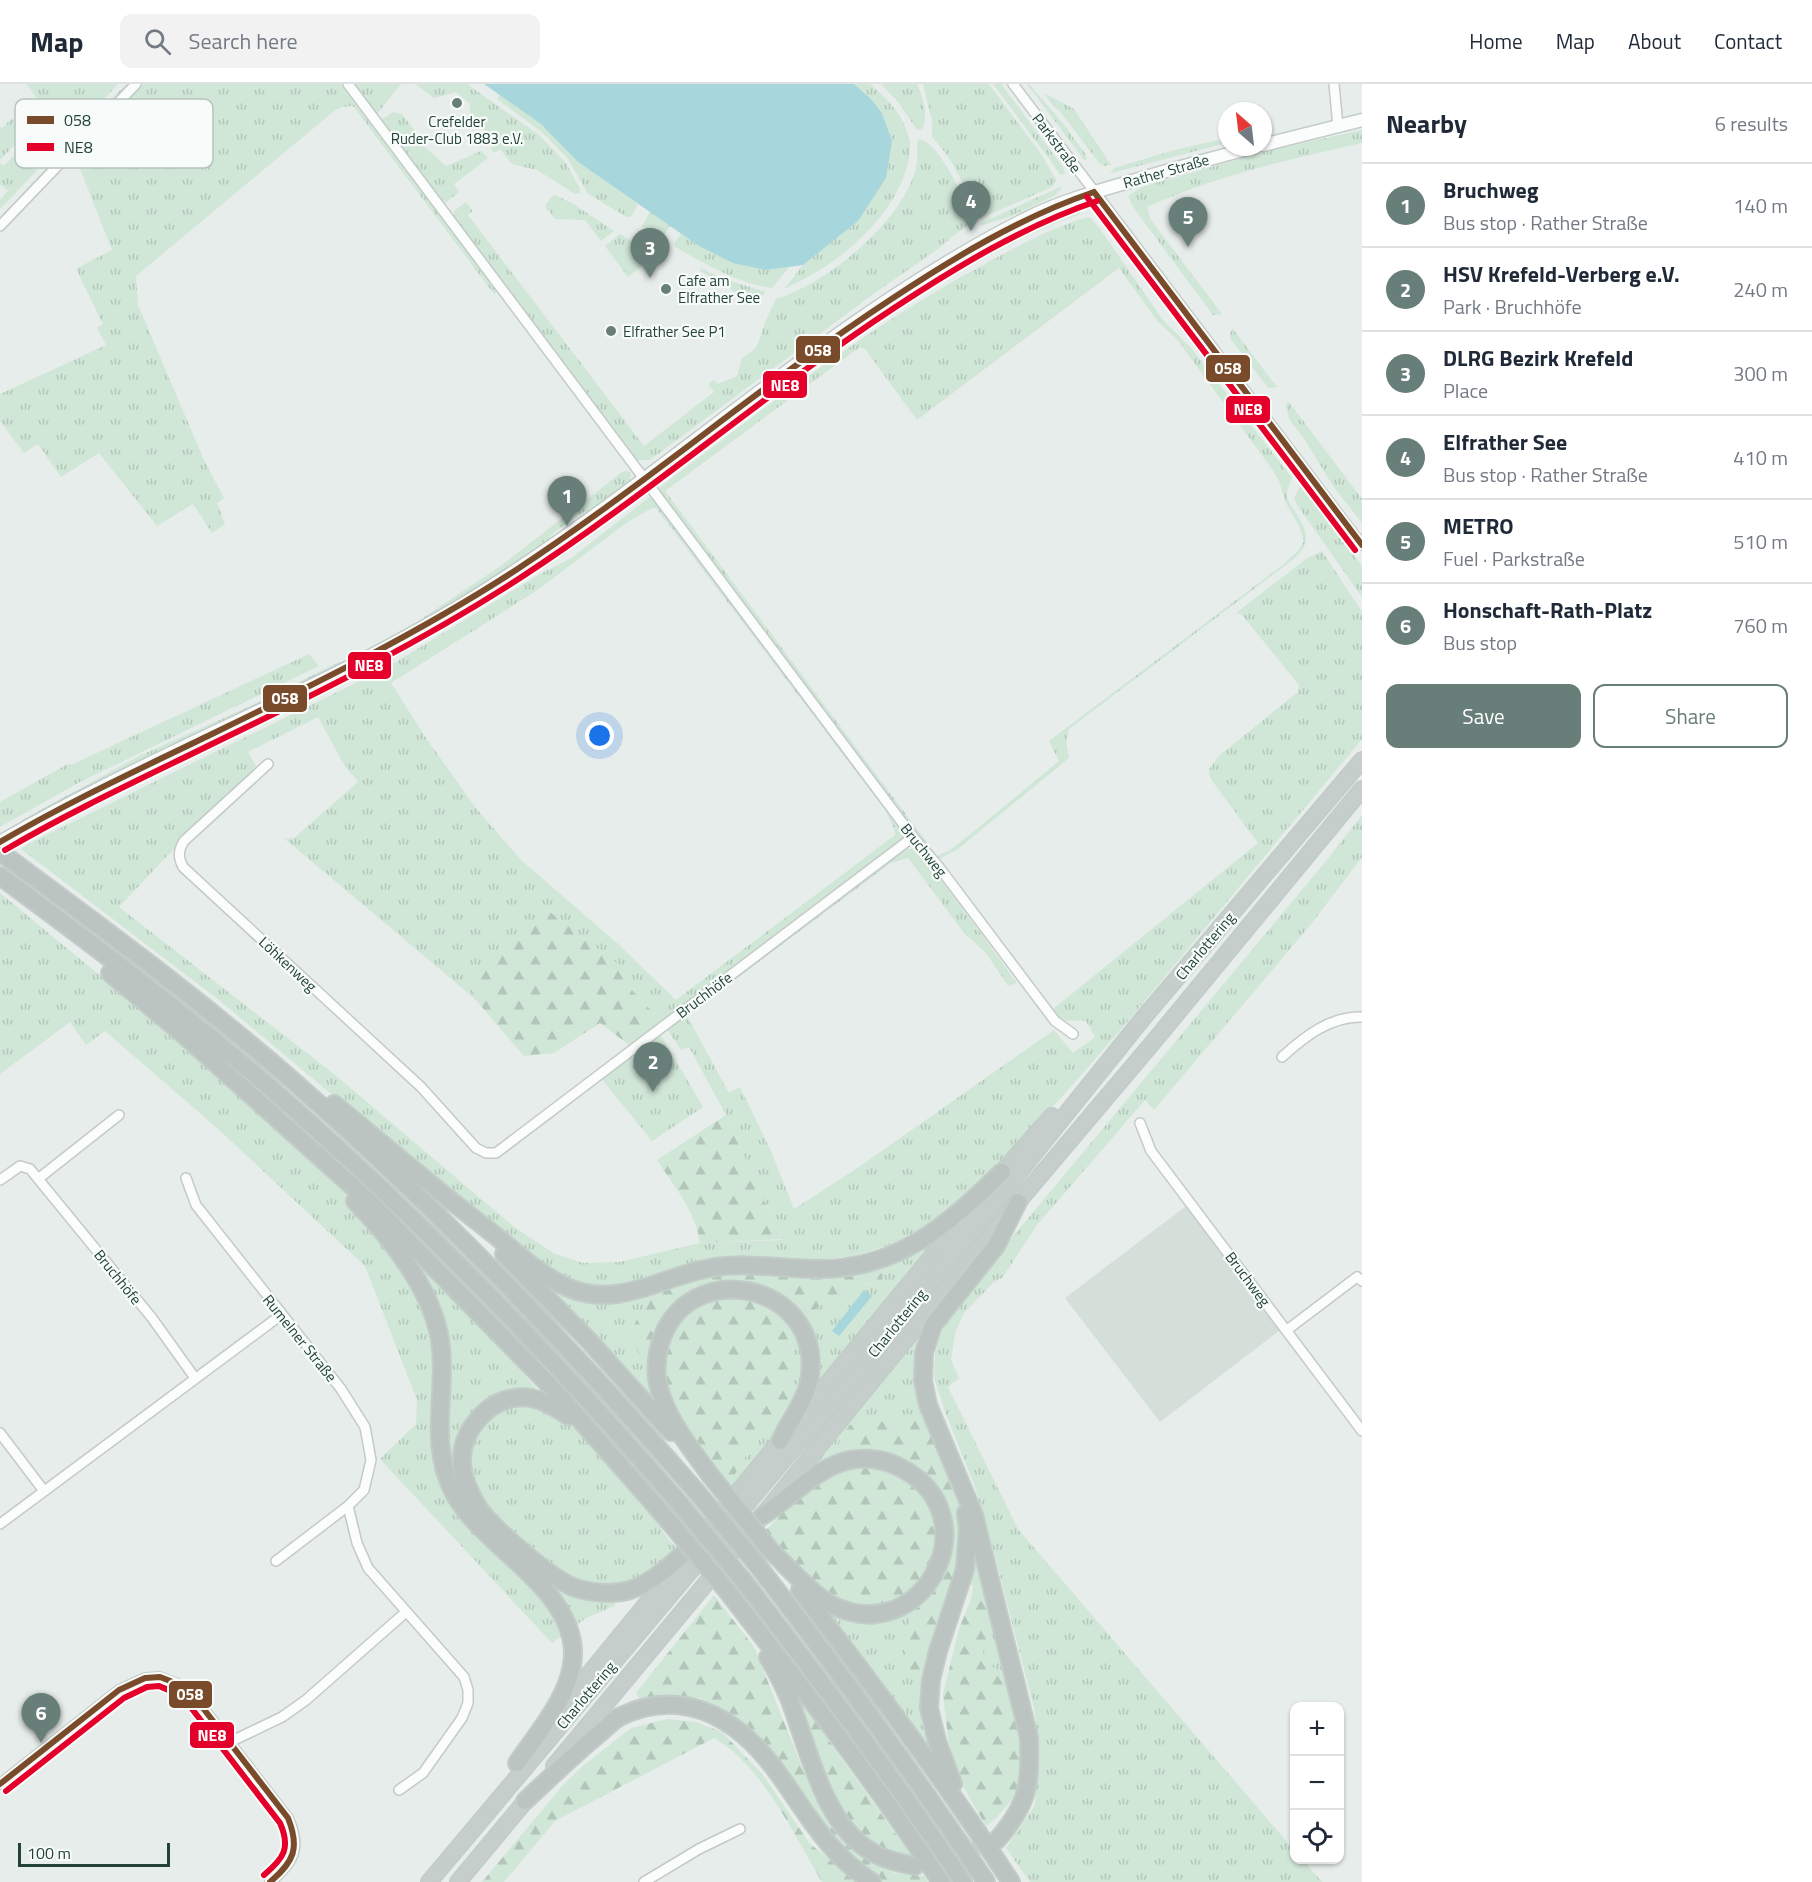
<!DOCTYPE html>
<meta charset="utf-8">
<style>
:root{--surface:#fff;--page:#f2f2f3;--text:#1f2937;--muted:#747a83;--line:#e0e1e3;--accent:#687e78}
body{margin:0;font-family:"Titillium Web",sans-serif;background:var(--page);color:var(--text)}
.controls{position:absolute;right:18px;bottom:18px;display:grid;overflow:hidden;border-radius:12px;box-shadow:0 2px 4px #0004}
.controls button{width:54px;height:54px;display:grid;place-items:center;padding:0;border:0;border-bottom:2px solid var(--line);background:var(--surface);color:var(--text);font:30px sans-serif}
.compass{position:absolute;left:1218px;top:18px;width:54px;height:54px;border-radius:50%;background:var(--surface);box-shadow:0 2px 4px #0004;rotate:332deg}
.scale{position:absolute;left:18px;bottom:15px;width:152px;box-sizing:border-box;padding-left:6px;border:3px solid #23433a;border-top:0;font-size:16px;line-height:21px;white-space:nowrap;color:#23433a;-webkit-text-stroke:4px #f7fbf9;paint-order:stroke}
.you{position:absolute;left:600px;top:652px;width:21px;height:21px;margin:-15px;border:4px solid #fff;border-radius:50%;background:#1a73e8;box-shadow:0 0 0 9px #1a73e833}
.badge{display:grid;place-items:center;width:39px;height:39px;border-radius:50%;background:var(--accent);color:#fff;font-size:20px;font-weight:700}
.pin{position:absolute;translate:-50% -50px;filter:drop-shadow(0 2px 3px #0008)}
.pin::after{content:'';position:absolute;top:32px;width:21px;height:18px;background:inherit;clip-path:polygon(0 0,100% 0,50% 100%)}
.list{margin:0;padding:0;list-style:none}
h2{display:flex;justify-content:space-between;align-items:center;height:78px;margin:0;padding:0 24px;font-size:26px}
h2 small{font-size:20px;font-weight:400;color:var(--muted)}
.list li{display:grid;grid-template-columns:39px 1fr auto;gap:18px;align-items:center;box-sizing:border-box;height:84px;padding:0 24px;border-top:2px solid var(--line)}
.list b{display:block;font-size:22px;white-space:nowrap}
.list p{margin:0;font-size:20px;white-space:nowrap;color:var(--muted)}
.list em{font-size:20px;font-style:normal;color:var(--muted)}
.actions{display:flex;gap:12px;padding:18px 24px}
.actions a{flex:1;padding:14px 0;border:2px solid var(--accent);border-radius:12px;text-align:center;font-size:21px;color:var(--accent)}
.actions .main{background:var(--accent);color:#fff}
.icon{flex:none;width:33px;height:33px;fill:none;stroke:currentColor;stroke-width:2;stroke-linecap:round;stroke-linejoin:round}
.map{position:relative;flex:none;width:1362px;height:1798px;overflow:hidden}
header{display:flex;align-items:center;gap:36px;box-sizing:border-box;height:84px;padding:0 30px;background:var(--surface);border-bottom:2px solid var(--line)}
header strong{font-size:28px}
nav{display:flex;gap:33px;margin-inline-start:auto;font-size:21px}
.search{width:420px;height:54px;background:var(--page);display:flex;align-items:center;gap:15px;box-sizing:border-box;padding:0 21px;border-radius:12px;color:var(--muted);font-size:22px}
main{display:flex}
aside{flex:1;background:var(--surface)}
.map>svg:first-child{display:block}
</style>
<header>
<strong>Map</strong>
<div class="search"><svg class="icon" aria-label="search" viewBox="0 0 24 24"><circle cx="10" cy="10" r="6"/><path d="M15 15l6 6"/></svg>Search here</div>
<nav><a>Home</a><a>Map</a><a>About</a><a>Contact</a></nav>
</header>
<main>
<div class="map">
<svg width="1362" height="1798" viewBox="0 0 1362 1798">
<defs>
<pattern id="grass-tufts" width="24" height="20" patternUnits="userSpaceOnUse" patternTransform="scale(1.5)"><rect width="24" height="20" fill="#d0e6d7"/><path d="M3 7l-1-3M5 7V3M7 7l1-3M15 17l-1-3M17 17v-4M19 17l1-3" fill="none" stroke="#b2c6b9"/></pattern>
<pattern id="forest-firs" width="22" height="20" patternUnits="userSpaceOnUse" patternTransform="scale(1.5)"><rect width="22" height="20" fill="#d0e6d7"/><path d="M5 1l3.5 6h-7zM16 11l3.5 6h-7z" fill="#b2c6b9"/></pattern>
</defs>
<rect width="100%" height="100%" fill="#e7edea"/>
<!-- built -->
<path fill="#d5dfda" d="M1186,1122L1280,1246L1160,1338L1065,1214Z"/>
<!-- grass -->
<path fill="url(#grass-tufts)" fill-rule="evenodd" d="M27,0H118L68,54L62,48L70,39L48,19L37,15Z
M126,0H132L0,139V133Z
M142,0H342L353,17L497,207L494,210L353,22L341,23L333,28L136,192L138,221L204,376L224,414L217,419L225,440L212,449L193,420L157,442L99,369L61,393L38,360L24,369L0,337V310L106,261L97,243L103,240L76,185L112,166L79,82L68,77Z
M354,0H401L377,30Z
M416,0H467L539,51L566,79L580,105V109L575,110L537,86L512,80L500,65L494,69L490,64L500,59L470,34V20L456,8L434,14Z
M854,0H870C888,16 903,30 909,54C912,66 909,75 906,86C889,139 835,183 785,204L803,181L858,137L892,57L882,29L871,15Z
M881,0H917C923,13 929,32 922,45L917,46L898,18Z
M923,0H989L1043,73L1056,96L1052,103L979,135L963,99L948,72L932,53V37Z
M993,0H1001L1063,83L1065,90L1060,91L1053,80Z
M1027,0H1029L1062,38L1086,71V76H1084Z
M1044,9L1074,25L1111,81L1104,82L1099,79L1059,26L1053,22Z
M500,11L541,39L578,78L638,120L631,133H627L588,110L568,75L543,49L497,15Z
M393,28L402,30L421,55L419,58L446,82L481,67L488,74L454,100L459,108L447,118L439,116L381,36Z
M22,29L34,41L0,76V43L2,44L12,34L15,36Z
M40,44L52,56L43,65L45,68L60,54L64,58L0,125V116L8,107L0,100V79L4,82Z
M1362,46V59C1290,75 1215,92 1147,123L1151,136L1222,230L1213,231L1133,123L1128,112L1142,103L1267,67Z
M1227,54V59L1111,89V88L1114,84L1175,66Z
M919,55C940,59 967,118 971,138L935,167L872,211L650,376H637L454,135V127L466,118L473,127L468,131L644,362L714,308L708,300L714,296L718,300L737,292L742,274L755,265L760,254L766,236L776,215C827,200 903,137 916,84C918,75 917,66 917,57Z
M1060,103L1062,104L1054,112L1011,132L980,142L979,140Z
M556,111L575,121L614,147L601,157L585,136L555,135L545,122L552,112Z
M1079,126L1080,130C1017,153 959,187 903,223C818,277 739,338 659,399L665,390C795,291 926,185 1079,126Z
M650,128L670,142L662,154L642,142Z
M1085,134H1091L1100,145L1163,236L1192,265L1292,394C1290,400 1286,406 1287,412C1288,418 1293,424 1296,429C1312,455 1309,463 1286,481L1069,645L1066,658L1069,674L958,765L939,775L931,770L661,409L659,404C763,325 866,244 981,182C1015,164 1048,145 1085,134ZM1119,184L1159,239L1176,254L1272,385L1279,397L1286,419L1299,442L1304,457L1298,467L1284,480L1049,657L1059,677L978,744L950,766L937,772L665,407L860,263L865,265L917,336Z
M681,149L699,162L765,186L790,182L772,204C736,199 706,180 675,163L674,160Z
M620,150L656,172L628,193L605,162Z
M701,184L721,194L766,208L751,220L719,197L700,187Z
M1176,237L1183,242L1257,339L1297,386L1295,388L1187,250L1176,239Z
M1233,245L1277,303L1268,304L1266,301L1230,254V249Z
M1289,318L1362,415V439L1333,402L1305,356L1289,335L1286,321Z
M626,387L631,388L630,397L600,421L578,431L556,447L530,471L425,536L424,533L502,481L622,388Z
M1300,402L1362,482V513L1297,421L1294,414Z
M651,412L655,416L905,748L903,758L661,937L631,905L625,885L473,896L474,914L285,755L294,754L358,698L343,679L318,633L248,668L256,682L235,706L168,771L119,823L334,990L514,1143L555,1170L583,1179L619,1178L700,1159L782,1156L779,1139L765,1119L726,1031L689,963L681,966L666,944L685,928L729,1009L740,1003L771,1067L794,1125L859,1083L1054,946L1073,969L1095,953L1086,937C1073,935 1057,941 1053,925L1258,759L1210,694L1209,685L1220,671L1298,608L1299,601L1242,531L1236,529L1306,475L1322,467L1362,528V655L1123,943L1061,1014L959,1120L905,1156L854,1172L825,1175L794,1176L756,1173L703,1176L644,1195L616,1201L591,1202L569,1196L544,1184L380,1051L219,916L21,765L30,759L386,584L540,490L570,475ZM652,424H656L885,726L894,744L895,751L676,916L617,859L521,776L475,723L426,654L391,599L536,507L626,439Z
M565,466L567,469L471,528L354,594L31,752L30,749C205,659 388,583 552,472Z
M309,570L319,582L78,699L0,743V718L66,681L73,680Z
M339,578L341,579L339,582L23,738L22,736L139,672L250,622Z
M1362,731V773L1312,839L1154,1026L1145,1016L1037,1141L1003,1193L993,1199L964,1229L955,1249L951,1276L959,1294L948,1303L1018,1445L1294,1766V1776H1303L1322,1798H1030L1006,1764L1035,1721L1039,1668L1034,1624L992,1461L975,1403L946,1330L934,1294L935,1270L940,1251L955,1222L1322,782Z
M908,765H915L921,768L1017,899L1008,902L986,869L964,849L908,774L891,779L708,916L694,921L899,768Z
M0,809L184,961L309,1074L468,1225L560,1332C601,1362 631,1406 664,1445L662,1447L677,1465C653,1487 644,1494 611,1500L615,1522L586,1534L552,1559L380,1375L416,1340L417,1316L365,1182L217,1044L105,947L86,961L70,938L0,990Z
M659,948L703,1023L652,1057L600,993Z
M936,1155L817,1299L807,1246L720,1203L660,1251L662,1328L545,1202L566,1210L673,1201L654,1249C661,1237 667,1227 676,1219C706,1191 758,1194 790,1215C796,1219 801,1226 806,1231C822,1222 838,1208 855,1202C865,1199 874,1201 883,1197L790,1194L764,1188H803Z
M931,1238L920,1279L968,1421L1020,1626C1010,1606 1007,1591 986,1579L982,1569C987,1557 992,1520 984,1509C979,1501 967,1500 959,1499L939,1557L933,1671L879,1595L824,1524L800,1395Z
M795,1247C824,1304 766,1364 732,1405L729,1400L746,1371L774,1339L794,1266L789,1255Z"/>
<!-- forest -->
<path fill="url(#forest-firs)" d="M547,826L625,885L631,905L661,937L645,953L629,961L600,939L554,969L524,972L474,914L473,896Z
M726,1031L765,1119L779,1139L782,1155L700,1159C696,1128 674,1102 657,1076Z
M727,1186L764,1188L790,1194H814L872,1186L882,1190L883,1197C874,1200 865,1199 856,1202C838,1208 822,1222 806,1231C801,1226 796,1219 790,1215C751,1189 694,1194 665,1231C654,1245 650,1262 645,1278C627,1257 630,1241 647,1220C650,1217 653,1212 656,1210C672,1197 707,1192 727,1186Z
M735,1213C761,1217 778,1226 795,1247L789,1255C803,1283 791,1315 774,1339C766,1351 754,1360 746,1372C740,1381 735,1391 729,1400L722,1392L721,1394C691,1353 640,1292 679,1242C694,1223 712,1215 735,1213Z
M907,1330L919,1331L926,1340L954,1411L956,1423H946C938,1410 931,1394 919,1385C901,1371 864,1373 842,1372L837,1365C841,1351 847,1342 860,1334L864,1338V1343Z
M854,1381L892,1383L930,1416L940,1454L930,1489L896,1518L866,1525L825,1512L762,1450L810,1400Z
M957,1453L962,1457V1468L926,1594L921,1599C898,1588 904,1544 914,1526C918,1519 925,1514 929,1507C938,1491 943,1472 950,1455Z
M973,1502C976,1503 980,1504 982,1506C993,1516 988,1557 983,1569L986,1579L998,1586L1007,1598L1020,1626L1024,1702L997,1733L986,1742L969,1713L957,1690L948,1654L943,1610L959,1545L971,1515Z
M714,1511L754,1563L812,1708L829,1740L844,1759L871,1778L895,1789L924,1792L928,1798H881L850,1775L762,1656L732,1630L700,1614L673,1611L639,1614L636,1609Z
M785,1595L915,1777L884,1769L841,1735Z
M668,1635L696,1638L722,1648L763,1691L810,1760L859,1798H822C795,1752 761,1680 714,1654L555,1737L504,1798H482L564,1700L583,1682L631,1644Z"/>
<!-- water -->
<path fill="#a7d6dc" d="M484,0H854L871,15L882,29L892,57L886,94L858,137L803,181L765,186L733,179L699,162L578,78L541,40Z
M864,1206L872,1212L839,1252L832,1247Z"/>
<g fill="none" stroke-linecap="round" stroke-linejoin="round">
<!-- motorway-tunnel -->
<path stroke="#c0cbc7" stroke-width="16" stroke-dasharray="16 8" stroke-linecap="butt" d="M916,1782C945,1778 970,1769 997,1756"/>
<!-- minor casing -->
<g stroke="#c4cac7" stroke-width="12">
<path id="minor" d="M348,0L913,753L939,783L1055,937L1073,950
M1013,0L1362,461
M1334,0L1338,42
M0,142L136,0
M268,680L184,757C178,767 178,773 183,783L421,1003L476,1064L486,1069H496L913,753
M1282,973C1304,953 1330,932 1362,933
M1140,1039L1151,1067L1362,1347
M186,1094L196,1121L341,1305L365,1343L371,1376L364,1406L348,1422L357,1459L368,1484L464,1593L468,1606V1619L462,1634L423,1689L399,1706
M38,1095L119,1031
M0,1096L20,1082L30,1085L152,1234L195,1294
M1287,1246L1357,1193L1362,1197
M0,1349L44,1407
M0,1440L281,1231
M276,1477L348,1422
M230,1658L282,1633L306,1616L406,1528
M0,1700L119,1606L145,1594L160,1593L178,1600L196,1615L288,1734C302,1763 294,1779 270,1798
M644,1798L699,1765L740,1745"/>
</g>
<!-- secondary casing -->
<g stroke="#c3cbc8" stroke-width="15">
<path id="secondary" d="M1263,61L1362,36
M0,758C152,669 320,608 471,515C662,397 825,236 1027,134C1059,118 1094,108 1129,98C1171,85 1213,74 1255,63"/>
</g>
<!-- trunk casing -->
<g stroke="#c2ccc9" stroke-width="18">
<path id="trunk" d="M994,1097L1052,1032
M697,1458L975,1120
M556,1630L680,1479
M554,1682L762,1432L1018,1118L1155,956L1362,705
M429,1798L872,1271L1144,933L1362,676
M458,1798L533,1708"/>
</g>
<!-- motorway casing -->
<g stroke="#c2ccc9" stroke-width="20">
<path id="motorway" d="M0,768C99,841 199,915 292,996C437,1123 569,1261 695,1406
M0,792C100,866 200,941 293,1024C432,1147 560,1281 681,1421
M110,889L183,950L372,1120L555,1307L667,1435
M334,1020C383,1060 431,1102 482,1141C510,1162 536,1190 569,1204C618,1225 663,1192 710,1184C744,1178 779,1184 814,1185C896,1187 947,1142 1002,1088
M355,1117C391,1154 436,1210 441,1264C446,1315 428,1361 455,1411C484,1464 575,1504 573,1572C571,1612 538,1648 517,1679
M504,1170L590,1258L671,1348
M568,1332C553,1321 534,1310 514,1314C484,1319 460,1350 462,1380C463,1395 470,1410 478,1423C491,1443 553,1497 576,1504C593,1509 612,1511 630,1506C657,1497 679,1473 699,1455
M710,1391C690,1363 666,1335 658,1300C655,1287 657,1272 660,1260C686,1171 821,1198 810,1291C808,1314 790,1336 780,1357
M762,1432C788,1416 808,1392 837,1380C858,1371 884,1374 903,1385C993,1434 921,1570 828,1519C813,1511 785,1480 771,1467
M755,1478C835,1582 913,1688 986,1798
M742,1495C819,1594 893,1694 963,1798
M800,1506C873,1601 945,1697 1011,1798
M728,1508C802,1603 875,1698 941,1798
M768,1573C776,1586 783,1600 789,1614C808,1662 823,1741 872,1768C885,1776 900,1779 915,1782
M953,1700L937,1657L929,1624L931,1596L938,1567L965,1485L968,1445L966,1429
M525,1717C550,1694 574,1670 600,1649C606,1644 613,1636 621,1632C688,1601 742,1638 780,1692C810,1734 828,1769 872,1798
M997,1756C1029,1719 1030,1702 1029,1654L974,1431L928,1321L923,1297L924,1269L933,1241L996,1162L1018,1118"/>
</g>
<!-- minor -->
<use href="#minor" stroke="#fbfcfc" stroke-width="9"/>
<!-- secondary -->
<use href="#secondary" stroke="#fbfcfc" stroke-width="12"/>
<!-- trunk -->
<use href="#trunk" stroke="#c6cecc" stroke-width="15"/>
<!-- motorway -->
<use href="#motorway" stroke="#bcc4c2" stroke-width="16"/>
<!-- motorway-bridge casing -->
<g stroke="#c2ccc9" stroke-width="20" stroke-linecap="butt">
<path id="motorway-bridge" d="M710,1391L771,1467
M695,1406L755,1478
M681,1421L742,1495
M667,1435L728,1508"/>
</g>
<!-- motorway-bridge -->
<use href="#motorway-bridge" stroke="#bcc4c2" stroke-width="16"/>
<!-- bus-1 casing -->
<g stroke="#f7fbf9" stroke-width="10">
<path id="bus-1" d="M1094,108L1362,461
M0,758C68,718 140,685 212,650C315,600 419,549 516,486C645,401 762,300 890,216C955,173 1021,133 1094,108
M0,1700L119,1606L145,1594L160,1593L178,1600L196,1615L288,1734C300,1764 294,1778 270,1798"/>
</g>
<!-- bus-2 casing -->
<g stroke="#f7fbf9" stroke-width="10">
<path id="bus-2" d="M1087,113L1355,466
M5,766C73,726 145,693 216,658C320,608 423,557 520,494C649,410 765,309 894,224C958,182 1024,142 1097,117
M6,1707L124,1614L147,1603L159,1602L173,1608L189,1621L280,1739C291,1764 284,1774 264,1791"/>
</g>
<!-- bus-1 -->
<use href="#bus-1" stroke="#7a4b2a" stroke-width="6"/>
<!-- bus-2 -->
<use href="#bus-2" stroke="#e4002b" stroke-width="6"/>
</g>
<!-- markers -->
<g fill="#687e78" stroke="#f7fbf9" stroke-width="2">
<circle cx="457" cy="19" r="6"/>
<circle cx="666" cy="205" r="6"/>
<circle cx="611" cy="247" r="6"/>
</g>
<g text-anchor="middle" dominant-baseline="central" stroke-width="4.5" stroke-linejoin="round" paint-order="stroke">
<!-- poi labels -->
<g font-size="15" fill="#23433a" stroke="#f7fbf9" text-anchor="start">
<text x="457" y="37" text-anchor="middle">Crefelder<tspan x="457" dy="17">Ruder-Club 1883 e.V.</tspan></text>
<text x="678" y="196">Cafe am<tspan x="678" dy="17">Elfrather See</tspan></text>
<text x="623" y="247">Elfrather See P1</text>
</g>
<!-- street labels -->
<g font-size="15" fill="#23433a" stroke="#f7fbf9">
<text transform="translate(1057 59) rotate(53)">Parkstraße</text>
<text transform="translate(1166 87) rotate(-16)">Rather Straße</text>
<text transform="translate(924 766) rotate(51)">Bruchweg</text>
<text transform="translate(1205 862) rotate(-50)">Charlottering</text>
<text transform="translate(288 880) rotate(43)">Löhkenweg</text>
<text transform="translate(704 911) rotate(-37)">Bruchhöfe</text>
<text transform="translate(118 1193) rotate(51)">Bruchhöfe</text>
<text transform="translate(1248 1195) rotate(53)">Bruchweg</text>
<text transform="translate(897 1239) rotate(-51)">Charlottering</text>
<text transform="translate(300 1254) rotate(51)">Rumelner Straße</text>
<text transform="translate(586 1611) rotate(-50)">Charlottering</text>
</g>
</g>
<!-- legend -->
<rect x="15" y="15" width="198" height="69" rx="9" fill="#f7fbf9" stroke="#b7c4c0" stroke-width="1.5"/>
<rect x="27" y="32" width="27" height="8" fill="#7a4b2a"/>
<rect x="27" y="59" width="27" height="8" fill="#e4002b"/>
<g font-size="16" fill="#23433a">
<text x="64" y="42">058</text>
<text x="64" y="69">NE8</text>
</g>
<g stroke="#f7fbf9" stroke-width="2">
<rect x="795" y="251" width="46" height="29" rx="6" fill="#7a4b2a"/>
<rect x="1205" y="270" width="46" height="29" rx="6" fill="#7a4b2a"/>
<rect x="762" y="286" width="46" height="29" rx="6" fill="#e4002b"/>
<rect x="1225" y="311" width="46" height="29" rx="6" fill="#e4002b"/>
<rect x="347" y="567" width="45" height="29" rx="6" fill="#e4002b"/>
<rect x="262" y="600" width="46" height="29" rx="6" fill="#7a4b2a"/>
<rect x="168" y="1596" width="45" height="29" rx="6" fill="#7a4b2a"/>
<rect x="189" y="1637" width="46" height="28" rx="6" fill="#e4002b"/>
</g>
<g font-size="16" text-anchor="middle" font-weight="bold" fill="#fff">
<text x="818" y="272">058</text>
<text x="1228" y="290">058</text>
<text x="785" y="307">NE8</text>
<text x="1248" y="331">NE8</text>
<text x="369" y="587">NE8</text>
<text x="285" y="620">058</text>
<text x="190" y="1616">058</text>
<text x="212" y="1657">NE8</text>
</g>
</svg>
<div class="controls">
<button>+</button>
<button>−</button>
<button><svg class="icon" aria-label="locate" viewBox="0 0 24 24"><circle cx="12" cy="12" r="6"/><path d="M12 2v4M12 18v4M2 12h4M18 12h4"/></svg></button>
</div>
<svg class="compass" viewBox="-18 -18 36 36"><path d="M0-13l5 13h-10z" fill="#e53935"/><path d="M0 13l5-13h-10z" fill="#747a83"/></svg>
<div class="scale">100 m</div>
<div class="you"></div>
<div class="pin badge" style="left:567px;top:442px">1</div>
<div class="pin badge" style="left:653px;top:1008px">2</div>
<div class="pin badge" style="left:650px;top:194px">3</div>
<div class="pin badge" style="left:971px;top:147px">4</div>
<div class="pin badge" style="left:1188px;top:163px">5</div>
<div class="pin badge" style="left:41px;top:1659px">6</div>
</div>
<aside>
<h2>Nearby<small>6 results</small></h2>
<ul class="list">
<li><span class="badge">1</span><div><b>Bruchweg</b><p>Bus stop · Rather Straße</p></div><em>140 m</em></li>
<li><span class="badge">2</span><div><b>HSV Krefeld-Verberg e.V.</b><p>Park · Bruchhöfe</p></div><em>240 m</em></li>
<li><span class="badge">3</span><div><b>DLRG Bezirk Krefeld</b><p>Place</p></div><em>300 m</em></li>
<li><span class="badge">4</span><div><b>Elfrather See</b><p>Bus stop · Rather Straße</p></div><em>410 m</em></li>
<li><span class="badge">5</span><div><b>METRO</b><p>Fuel · Parkstraße</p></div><em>510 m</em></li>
<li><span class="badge">6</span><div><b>Honschaft-Rath-Platz</b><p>Bus stop</p></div><em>760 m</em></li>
</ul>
<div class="actions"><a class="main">Save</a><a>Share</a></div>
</aside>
</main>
